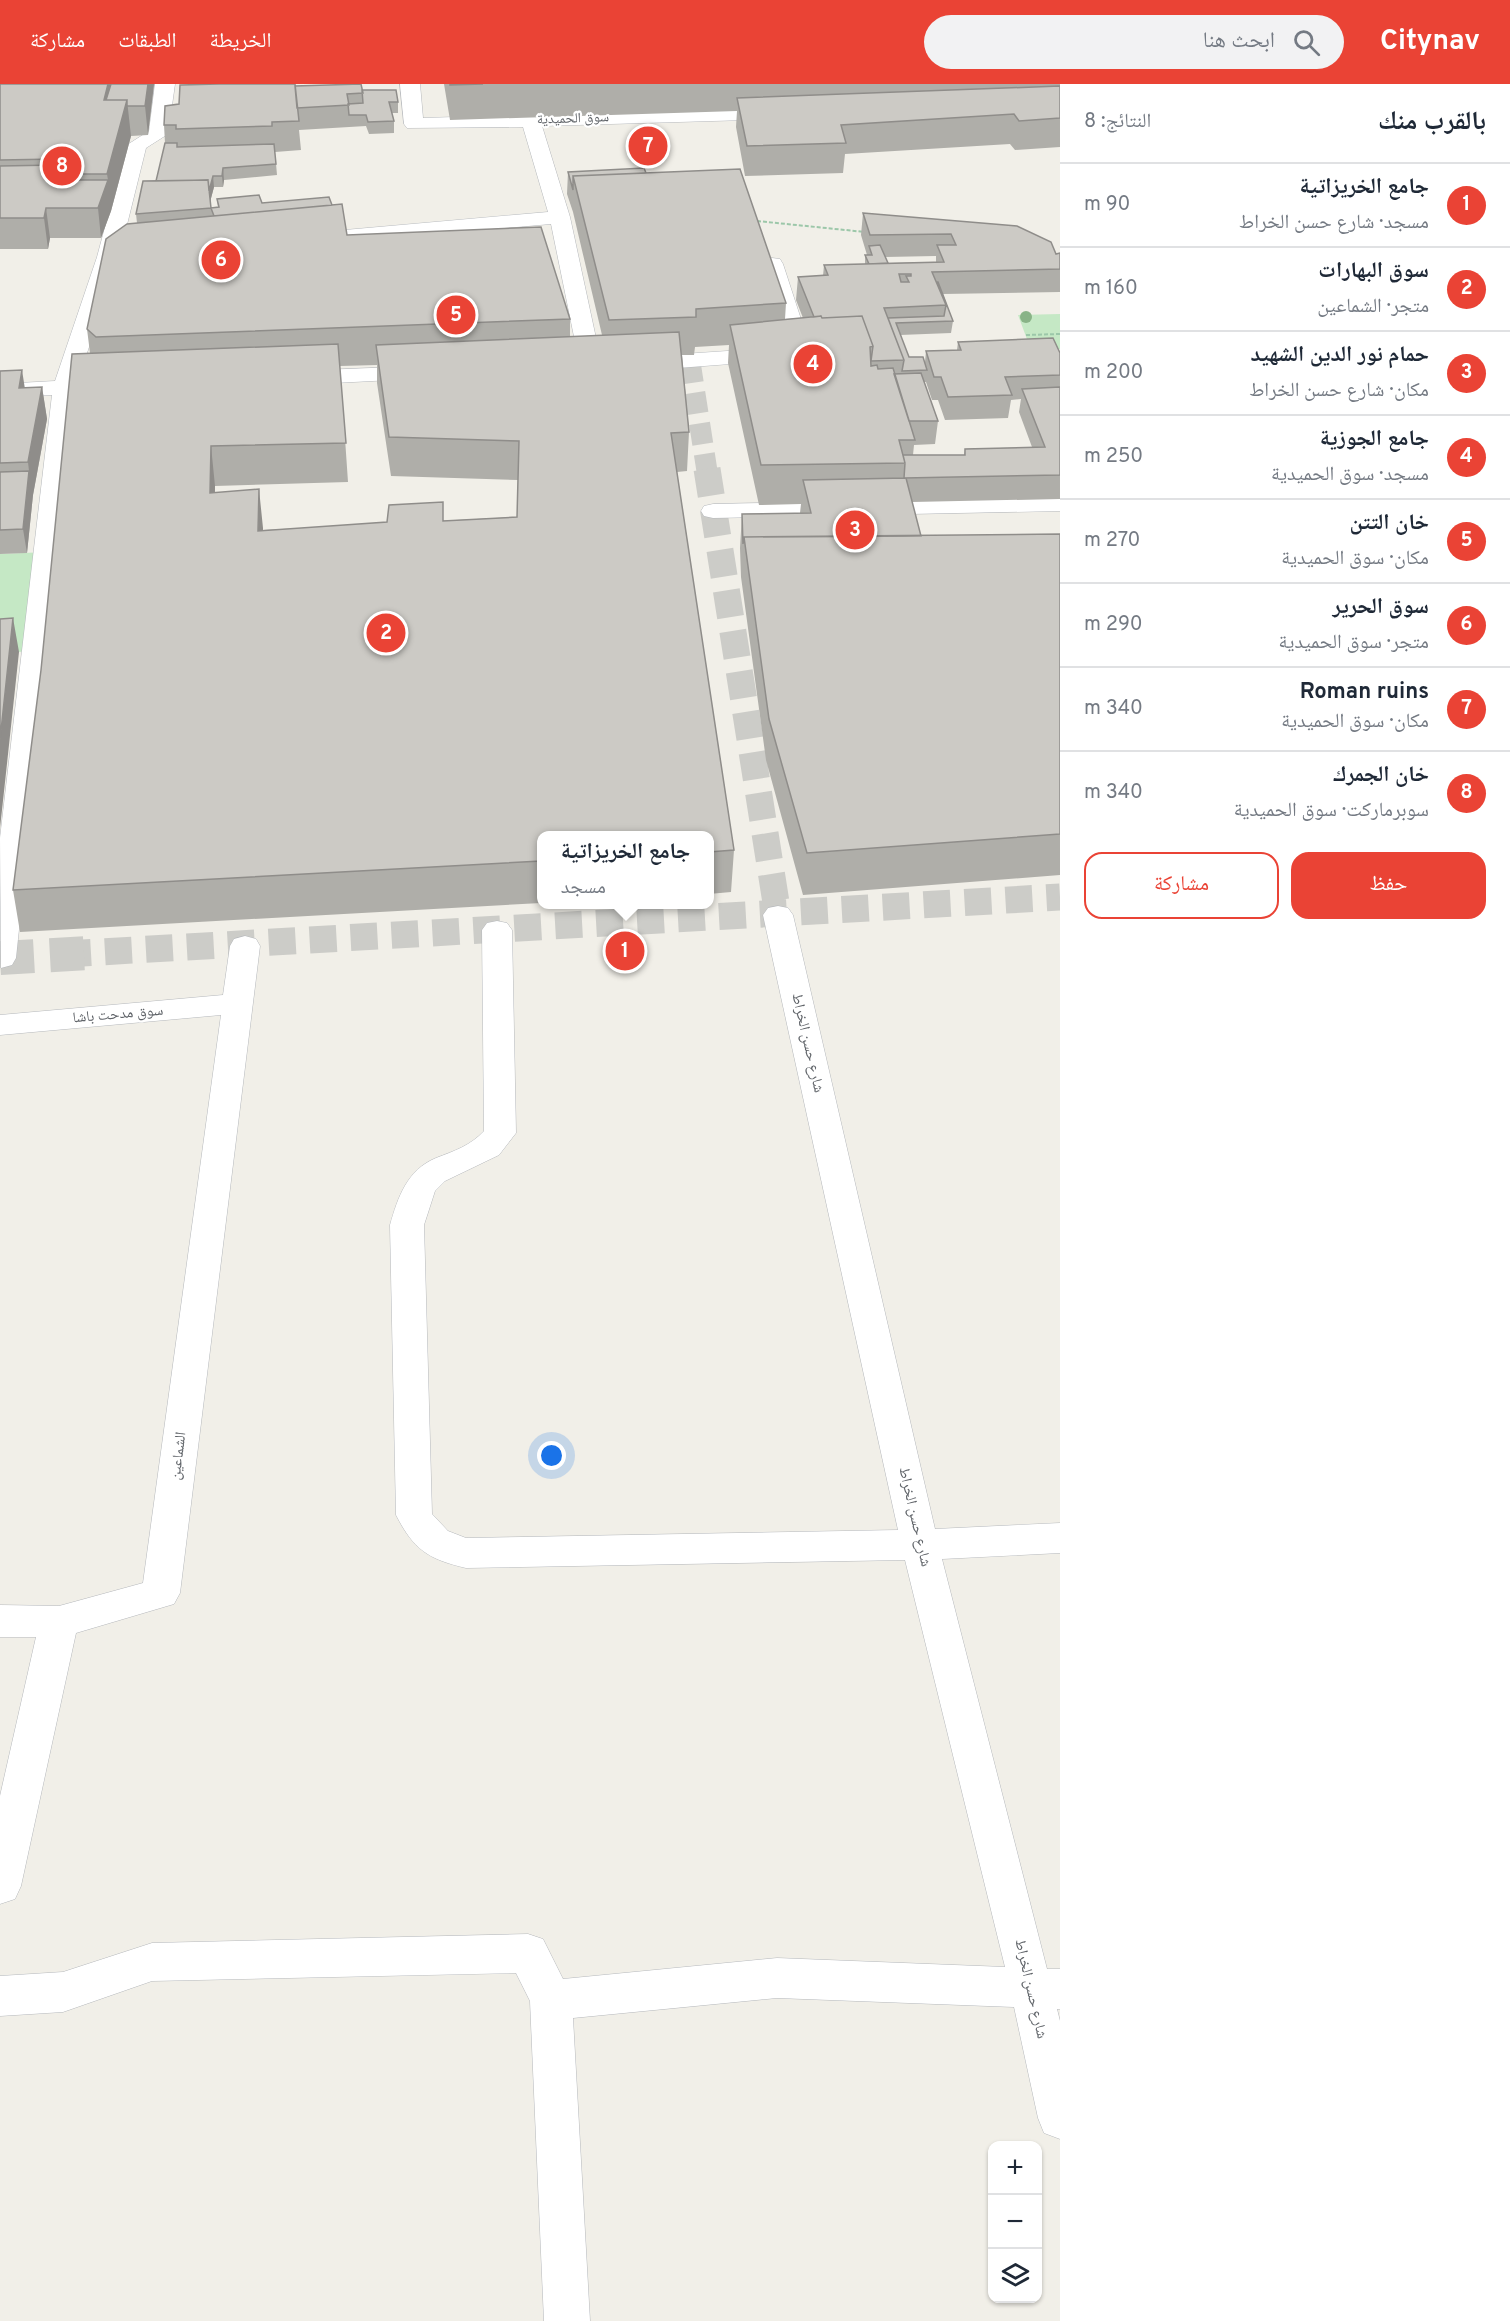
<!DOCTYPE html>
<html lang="ar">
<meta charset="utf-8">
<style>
:root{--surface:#fff;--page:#f2f2f3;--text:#1f2937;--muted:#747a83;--line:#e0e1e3;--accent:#ea4335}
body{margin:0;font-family:Overpass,"Noto Naskh Arabic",sans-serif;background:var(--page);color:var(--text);direction:rtl}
.controls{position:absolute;right:18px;bottom:18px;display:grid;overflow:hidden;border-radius:12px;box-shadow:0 2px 4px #0004}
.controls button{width:54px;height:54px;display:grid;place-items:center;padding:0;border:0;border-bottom:2px solid var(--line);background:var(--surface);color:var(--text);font:30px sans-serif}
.you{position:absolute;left:552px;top:1372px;width:21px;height:21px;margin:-15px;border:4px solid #fff;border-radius:50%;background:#1a73e8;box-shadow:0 0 0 9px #1a73e833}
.badge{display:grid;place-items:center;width:39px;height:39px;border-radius:50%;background:var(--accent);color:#fff;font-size:20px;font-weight:700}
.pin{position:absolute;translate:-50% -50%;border:3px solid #fff;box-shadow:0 2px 6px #0006}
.popup{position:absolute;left:537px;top:747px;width:177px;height:78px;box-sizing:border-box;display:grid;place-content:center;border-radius:12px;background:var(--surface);filter:drop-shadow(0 2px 4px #0005);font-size:20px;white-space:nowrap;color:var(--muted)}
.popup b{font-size:22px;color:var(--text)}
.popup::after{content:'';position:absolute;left:50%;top:100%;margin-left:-12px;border:12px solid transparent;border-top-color:var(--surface)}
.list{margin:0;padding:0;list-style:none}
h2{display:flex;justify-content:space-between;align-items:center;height:78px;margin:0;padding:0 24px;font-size:26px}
h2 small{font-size:20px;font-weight:400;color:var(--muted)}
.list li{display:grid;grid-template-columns:39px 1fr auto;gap:18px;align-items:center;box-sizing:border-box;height:84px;padding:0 24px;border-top:2px solid var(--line)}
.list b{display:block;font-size:22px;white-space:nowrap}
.list p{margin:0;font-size:20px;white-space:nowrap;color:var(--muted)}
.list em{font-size:20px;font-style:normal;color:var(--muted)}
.actions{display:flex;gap:12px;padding:18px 24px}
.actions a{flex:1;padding:14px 0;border:2px solid var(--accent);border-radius:18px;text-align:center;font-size:21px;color:var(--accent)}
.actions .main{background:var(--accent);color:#fff}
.icon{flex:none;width:33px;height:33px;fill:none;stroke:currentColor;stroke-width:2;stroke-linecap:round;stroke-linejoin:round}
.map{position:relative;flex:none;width:1060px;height:2237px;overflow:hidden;direction:ltr}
header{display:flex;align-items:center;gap:36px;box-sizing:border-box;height:84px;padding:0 30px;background:var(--accent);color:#fff}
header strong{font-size:28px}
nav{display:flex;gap:33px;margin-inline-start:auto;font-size:21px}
.search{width:420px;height:54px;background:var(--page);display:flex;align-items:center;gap:15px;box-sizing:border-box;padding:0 21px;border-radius:33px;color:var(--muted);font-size:22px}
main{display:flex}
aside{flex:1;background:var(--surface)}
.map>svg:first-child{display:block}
</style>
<header>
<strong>Citynav</strong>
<div class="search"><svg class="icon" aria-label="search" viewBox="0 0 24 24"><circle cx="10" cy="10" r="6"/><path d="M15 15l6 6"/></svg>ابحث هنا</div>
<nav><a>الخريطة</a><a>الطبقات</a><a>مشاركة</a></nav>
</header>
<main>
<aside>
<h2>بالقرب منك<small>النتائج: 8</small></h2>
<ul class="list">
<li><span class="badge">1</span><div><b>جامع الخريزاتية</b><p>مسجد · شارع حسن الخراط</p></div><em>90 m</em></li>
<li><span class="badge">2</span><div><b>سوق البهارات</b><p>متجر · الشماعين</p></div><em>160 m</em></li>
<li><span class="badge">3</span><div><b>حمام نور الدين الشهيد</b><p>مكان · شارع حسن الخراط</p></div><em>200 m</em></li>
<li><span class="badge">4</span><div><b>جامع الجوزية</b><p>مسجد · سوق الحميدية</p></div><em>250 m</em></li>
<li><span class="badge">5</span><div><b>خان التتن</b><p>مكان · سوق الحميدية</p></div><em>270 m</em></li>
<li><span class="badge">6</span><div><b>سوق الحرير</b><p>متجر · سوق الحميدية</p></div><em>290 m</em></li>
<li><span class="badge">7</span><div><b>Roman ruins</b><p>مكان · سوق الحميدية</p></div><em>340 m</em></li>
<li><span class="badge">8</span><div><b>خان الجمرك</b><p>سوبرماركت · سوق الحميدية</p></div><em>340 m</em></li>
</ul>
<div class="actions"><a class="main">حفظ</a><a>مشاركة</a></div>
</aside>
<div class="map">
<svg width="1060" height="2237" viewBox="0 0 1060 2237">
<rect width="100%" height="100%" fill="#f1efe8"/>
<!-- green -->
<path fill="#c5e8c5" d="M1060,230V265L1031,266L1018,231Z
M46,468L35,567L0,569V470Z"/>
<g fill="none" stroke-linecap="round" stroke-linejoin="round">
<!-- street-tunnel-far2 -->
<path stroke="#ccccc8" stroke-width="21" stroke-dasharray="21 10" stroke-linecap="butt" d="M690,278L707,387"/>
<!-- street-tunnel-far1 -->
<path stroke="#ccccc8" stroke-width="27" stroke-dasharray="27 14" stroke-linecap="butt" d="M707,385L778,831
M64,870L1060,813"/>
<!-- street-tunnel -->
<path stroke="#ccccc8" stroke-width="34" stroke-dasharray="34 16" stroke-linecap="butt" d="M0,874L90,869"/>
<!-- street casing -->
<g stroke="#b5b8bc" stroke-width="1">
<path id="street" d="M155,0H175L168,50L146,64L119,173L78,296H121L124,301L121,306L75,309L16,874L12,881L1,884L0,754L52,311L0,314V300L55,297L97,173L127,61L149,47Z
M400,0H420L423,34L522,31L530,28L537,30L781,23L791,29L781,35L542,42L570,133L602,282L599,287H583L580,282L551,140L311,161L304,159L301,155L304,151L311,149L548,128L523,43L407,44L404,40Z
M772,174L780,175L783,180L812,269L809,274L638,287L630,285L627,280L630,275L638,273L788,263L761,180L764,175Z
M422,282L430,284L433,289L430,294L296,301L288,299L285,294L288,289L296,287Z
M1060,413V427L713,434L704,432L701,427L704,422L713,420Z
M778,822L788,824L793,831L935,1445L1060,1439V1469L942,1475L1047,1885H1060V1925H1057L1060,1937V2055L1044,2049L1038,2034L1014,1923L777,1914L573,1934L590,2237H544L530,1917L516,1889L152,1897L63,1928L0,1932V1892L63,1888L152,1859L528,1850L543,1855L563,1895L777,1874L1005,1883L905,1476L466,1484C428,1475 414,1466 396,1431L390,1141C398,1113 407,1086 436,1074C454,1067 470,1062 484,1047L482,846L487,839L497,837L507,839L512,846L516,1049L499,1071L445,1097L435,1107L424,1141L432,1430L448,1447L466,1454L898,1446L763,831L768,824Z
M245,852L256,855L260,862L180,1509L174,1520L76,1549L21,1802L15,1815L0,1820V1712L36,1553H0V1521L59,1522L143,1499L221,931L0,951V931L223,911L230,862L234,855Z"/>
</g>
<!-- path -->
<path stroke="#9cc7a9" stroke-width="2" stroke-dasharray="4 2" stroke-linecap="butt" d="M757,137L865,148
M1026,251L1060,250"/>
<!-- street -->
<use href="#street" fill="#fff" fill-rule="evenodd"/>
</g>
<!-- trees -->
<circle fill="#89b387" cx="1026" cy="233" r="6"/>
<!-- wall -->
<path fill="#afaea9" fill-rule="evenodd" d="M0,0H154L148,51L131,52L111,127L101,154H50L48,165H0Z
M444,0H1060V63L1015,66L1010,60L845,70L843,89L745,92L736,43L737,27L450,36Z
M295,2L362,6L398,18V29H392L394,37V49L369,50L366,42L299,46L301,66L275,68L277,91L224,96L223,103H214L210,118L211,124L218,123L217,115L262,119L332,121L347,151L570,235V253L602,251L573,128L567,110L568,88L646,89L786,219L785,235L803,234L796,216L798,193L823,192L824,181L865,180V171H867L861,151L863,129L1056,170L1060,169V208L943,210L953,237L951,249L900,251L909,273L925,278L926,267L957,266L958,258L1060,269V415L912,418L921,452L1060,450V791L803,811L766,676L741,493L740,464L742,430L800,429L801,420L759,421L728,279L729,261L695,263L694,271H682L689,348L687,387L677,388L734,766L731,808L709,810V752H541V819L20,848L13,806L90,269L87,245L137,139L136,130L156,97L165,59L164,41L179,20ZM936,172V178L888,179L885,173ZM377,281V299L391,392L518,396L517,433L263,446L215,409V402L348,398L340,282ZM924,298H926L932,316H938L945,336L1008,334L1011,316L1021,315L1019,328L1032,363L965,365L964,371H913L914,361L935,360L938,337Z
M0,287L25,304L42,303L47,335L33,411L27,469L0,470Z"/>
<!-- shaded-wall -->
<path fill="#8f8d8a" d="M108,0H112L105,22L104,16Z
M148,0H154L148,51L145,22Z
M127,16L131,52L111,127L101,154L98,124L108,96L107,90Z
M223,84L224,96L223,103L222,92Z
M213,92L214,103L210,118L209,107Z
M46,124L50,154L48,165L44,134Z
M22,286L27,318L19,304Z
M42,303L47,335L33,411L27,469L23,445L29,387L28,378Z
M211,362L215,402L214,449L210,409Z
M259,405L263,444L262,487L258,447Z
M13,534L19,568L2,726L0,714V656Z
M0,714L2,726L0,744Z"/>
<!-- building -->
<path fill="#cccac5" stroke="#8f8d8a" stroke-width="1.5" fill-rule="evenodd" d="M0,0H108L104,16H127L107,90H54L57,75L0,76Z
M111,0H148L145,22H127V16H106Z
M219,0H295L299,37L272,38V42L176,45V41H164L165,22L179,20L180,1Z
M361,0L363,9L347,10L349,21L297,24L295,2Z
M450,0H483L450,1Z
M1060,2V34L1019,37L1014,30L841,41L846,59L747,62L737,14Z
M362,6H396L398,18H389L394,37L368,38L366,31H349L348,20L363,19Z
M165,59H177V63L274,60L276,80L223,84L222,92H213L209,107L208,96L156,97Z
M56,81L54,90L55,96H108L98,124H46L44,134H0V82Z
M644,84L646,89L573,92V106L568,88Z
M740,85L786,219L696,225V233L609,236L573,92Z
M208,96L211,124L219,123L217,115L259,111L262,119L329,113L332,121L214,132L211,124L136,130L143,97Z
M342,120L347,151L541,143L570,235L96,253L87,245L106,155L127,140Z
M863,129L1017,142L1051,158L1056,170L1060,169V185L932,188L946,221L884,224L904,276L871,277L873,262L862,232L822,234L821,232L814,233L798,193L828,191L824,181L944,178L937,161H956L951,150L870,151ZM899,190H911V192H906L909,198H901Z
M880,161L888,179L869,180L865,171H872L869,162Z
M937,198H938L953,237L896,239L909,273H923L927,286L902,287L904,276L888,234L944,232L946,221Z
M821,232L822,234L862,232L873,262L870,263L871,282L877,281L878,285L893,284L915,356H899L905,379L761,381L730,241Z
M679,248L689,348L671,349L734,766L709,768V752H541V777L13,806L41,586L72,270L338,260L346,359L211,362L210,409L259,405L258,447L387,438L389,421L443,418V437L517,433L519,357L389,353L376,261Z
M1053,254L1060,269V291L1005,293L1012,311L948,313L941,293H934L926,267L961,266L958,258Z
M22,286L19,304L42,303L28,378L0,379V287Z
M921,289L938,337H909L894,290Z
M1060,303V391L904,394L905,379L903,371H965V365L1045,363L1022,305Z
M29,387L23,445L0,446V388Z
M906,394L921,452L744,453L743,460L742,430L811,429L803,396Z
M1060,450V750L807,769L769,635L744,453Z
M13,534L0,656V535Z"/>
<g text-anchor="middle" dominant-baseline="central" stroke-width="4.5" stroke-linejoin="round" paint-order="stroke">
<!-- far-street labels -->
<g font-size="14" fill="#5f6368" stroke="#fff">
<text transform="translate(573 35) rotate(-2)">سوق الحميدية</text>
</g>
<!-- street labels -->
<g font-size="15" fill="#5f6368" stroke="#fff">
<text transform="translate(118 931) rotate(-5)">سوق مدحت باشا</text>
<text transform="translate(807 959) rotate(77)">شارع حسن الخراط</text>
<text transform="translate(179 1372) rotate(-83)">الشماعين</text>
<text transform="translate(914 1433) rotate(77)">شارع حسن الخراط</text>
<text transform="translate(1030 1905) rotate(77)">شارع حسن الخراط</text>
</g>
</g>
</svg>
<div class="controls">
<button>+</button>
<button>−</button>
<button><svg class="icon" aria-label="layers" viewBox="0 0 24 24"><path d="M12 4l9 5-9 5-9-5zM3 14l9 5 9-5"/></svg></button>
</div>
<div class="you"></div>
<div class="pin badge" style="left:625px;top:867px">1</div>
<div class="popup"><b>جامع الخريزاتية</b>مسجد</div>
<div class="pin badge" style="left:386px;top:549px">2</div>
<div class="pin badge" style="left:855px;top:446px">3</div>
<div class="pin badge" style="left:813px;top:280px">4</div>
<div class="pin badge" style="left:456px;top:231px">5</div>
<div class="pin badge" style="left:221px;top:176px">6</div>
<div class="pin badge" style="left:648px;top:62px">7</div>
<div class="pin badge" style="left:62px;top:82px">8</div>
</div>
</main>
